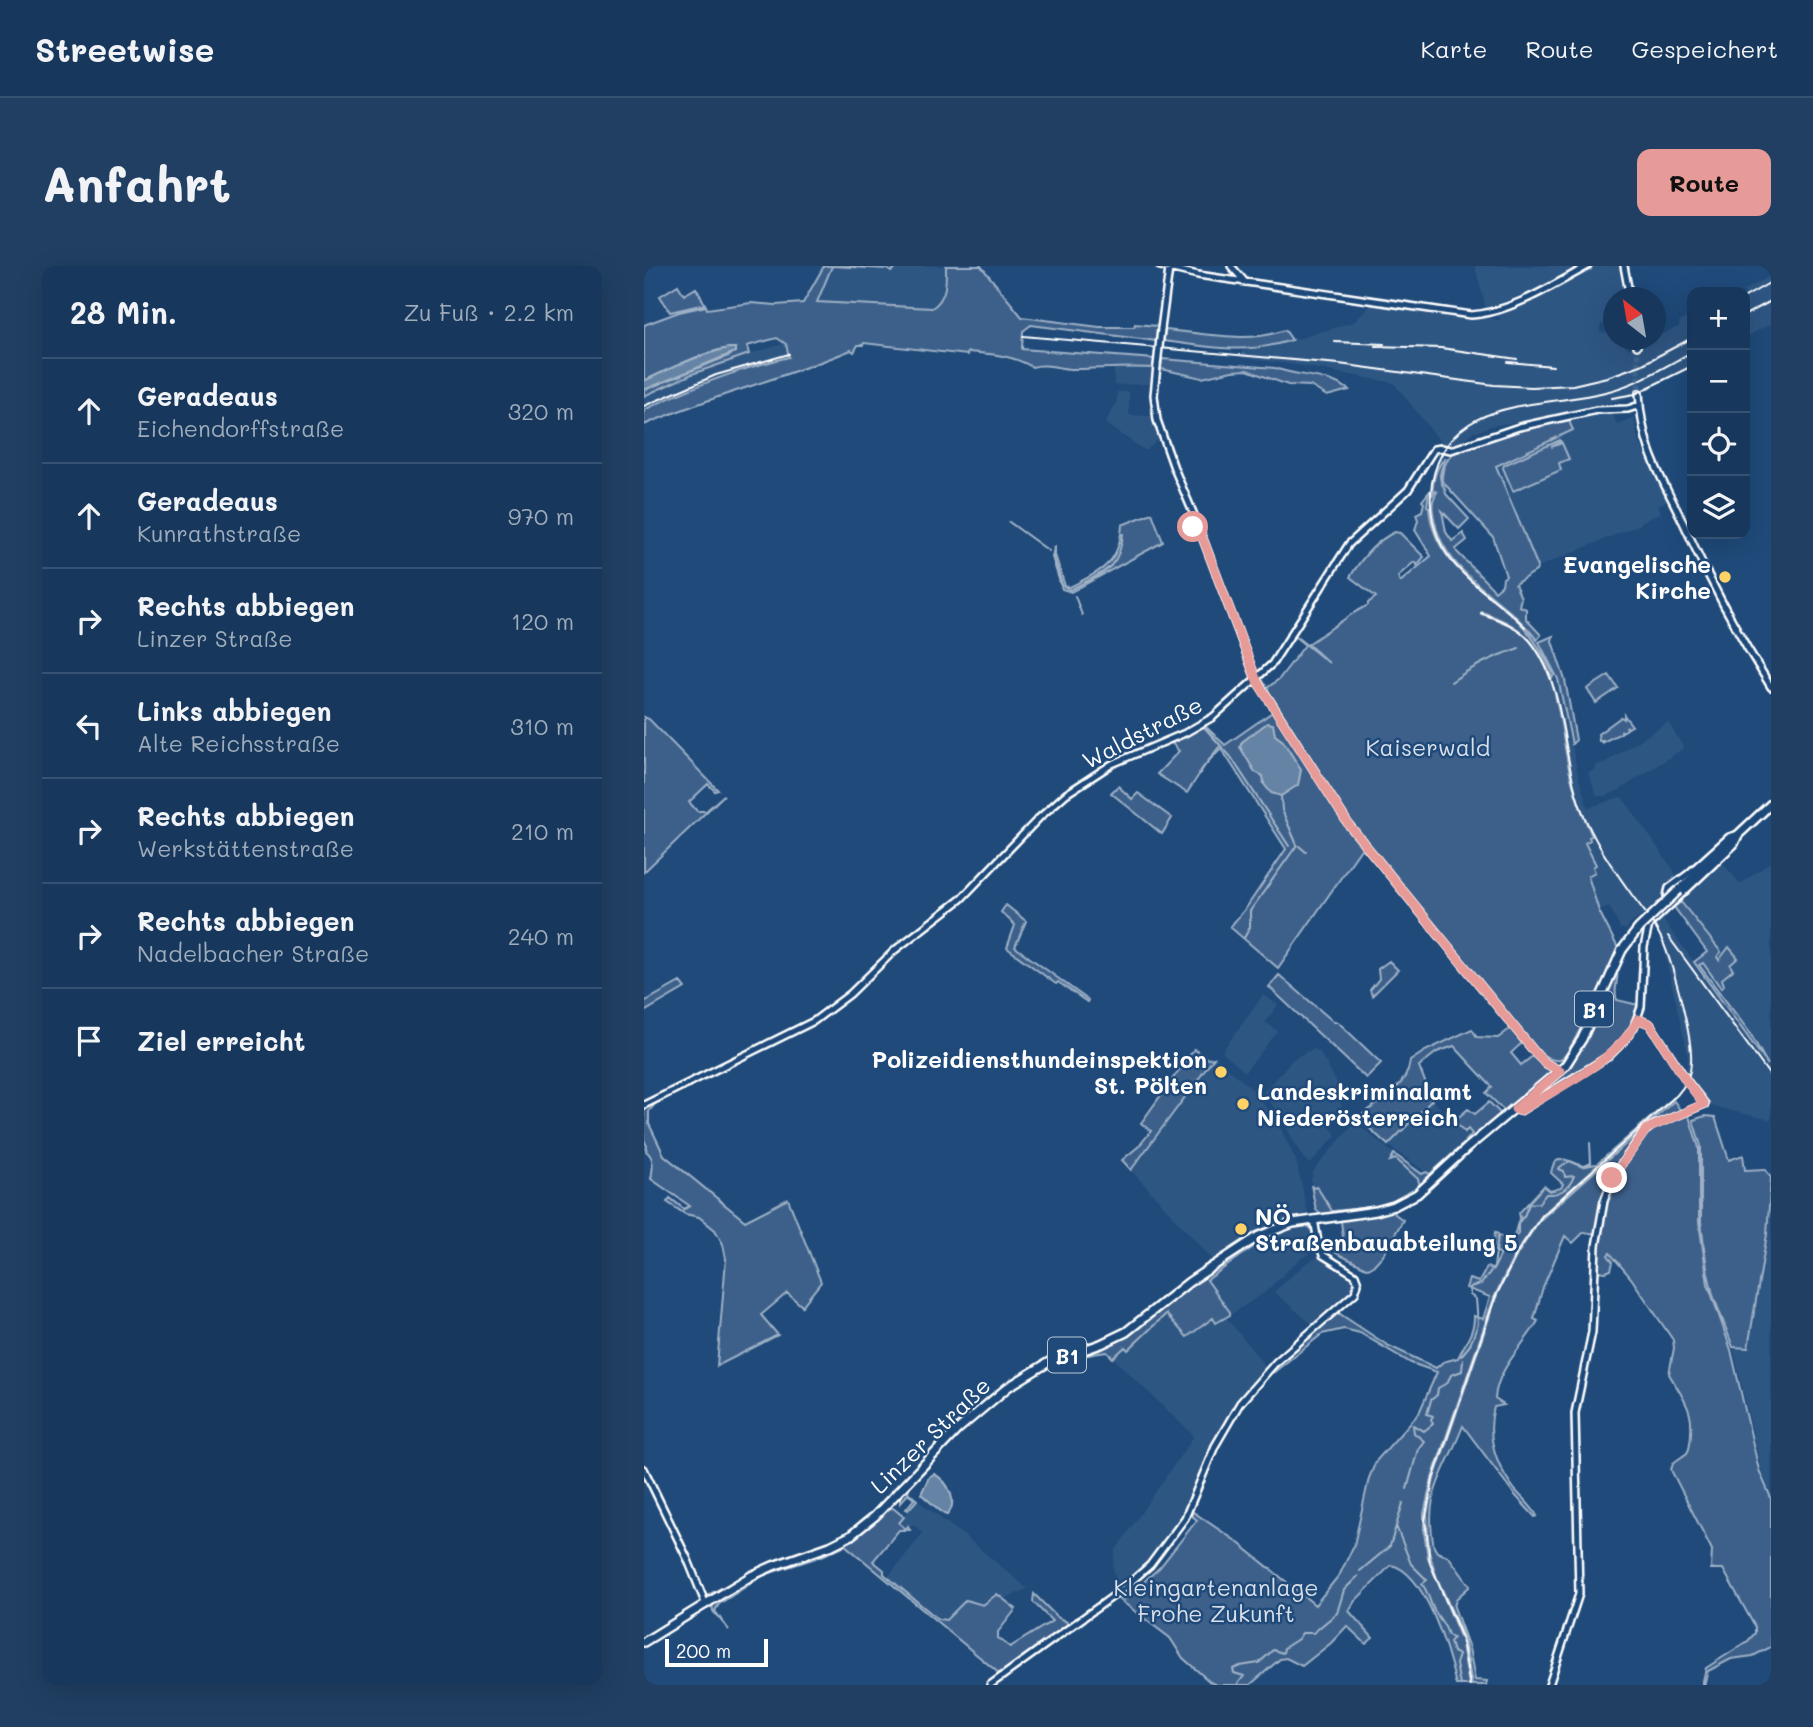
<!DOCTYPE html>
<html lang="de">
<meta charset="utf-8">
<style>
:root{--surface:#17385c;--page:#203f62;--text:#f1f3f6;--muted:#9eacbb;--line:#365272;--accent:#e69b98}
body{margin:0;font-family:Mali,sans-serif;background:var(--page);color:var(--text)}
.controls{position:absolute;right:21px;top:21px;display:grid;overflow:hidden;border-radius:14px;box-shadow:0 7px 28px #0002}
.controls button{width:63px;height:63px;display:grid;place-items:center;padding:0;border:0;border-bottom:2px solid var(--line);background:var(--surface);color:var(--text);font:35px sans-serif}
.compass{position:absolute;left:959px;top:21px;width:63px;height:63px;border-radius:50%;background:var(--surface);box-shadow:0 7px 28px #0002;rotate:329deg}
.scale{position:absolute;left:21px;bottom:18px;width:103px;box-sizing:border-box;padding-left:7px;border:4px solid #fff;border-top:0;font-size:19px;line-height:24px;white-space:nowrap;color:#fff;-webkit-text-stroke:5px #1f4a7a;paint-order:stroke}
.stop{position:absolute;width:21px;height:21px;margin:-16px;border:5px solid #e69b98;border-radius:50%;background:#fff}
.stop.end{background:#e69b98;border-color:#fff;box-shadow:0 2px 7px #0008}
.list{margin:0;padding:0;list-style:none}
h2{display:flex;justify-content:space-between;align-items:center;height:91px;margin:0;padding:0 28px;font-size:30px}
h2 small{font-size:23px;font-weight:400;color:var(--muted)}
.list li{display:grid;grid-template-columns:46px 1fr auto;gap:21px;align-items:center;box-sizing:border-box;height:105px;padding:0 28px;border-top:2px solid var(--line)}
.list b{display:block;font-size:26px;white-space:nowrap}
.list p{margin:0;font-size:23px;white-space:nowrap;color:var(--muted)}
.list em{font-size:23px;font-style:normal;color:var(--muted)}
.icon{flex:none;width:38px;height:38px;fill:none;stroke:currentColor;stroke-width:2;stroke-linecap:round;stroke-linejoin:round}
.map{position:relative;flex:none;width:1127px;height:1419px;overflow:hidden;border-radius:14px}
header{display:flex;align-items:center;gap:42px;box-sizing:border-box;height:98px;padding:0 35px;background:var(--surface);border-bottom:2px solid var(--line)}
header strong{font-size:33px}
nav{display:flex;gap:38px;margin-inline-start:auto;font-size:24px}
.intro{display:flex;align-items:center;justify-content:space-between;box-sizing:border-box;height:168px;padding:0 42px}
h1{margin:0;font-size:49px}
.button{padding:18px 32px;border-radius:14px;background:var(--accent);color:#111;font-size:24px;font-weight:700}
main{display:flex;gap:42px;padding:0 42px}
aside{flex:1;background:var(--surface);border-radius:14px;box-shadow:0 7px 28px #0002}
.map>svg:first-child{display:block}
</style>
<header>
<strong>Streetwise</strong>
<nav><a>Karte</a><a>Route</a><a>Gespeichert</a></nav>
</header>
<div class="intro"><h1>Anfahrt</h1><a class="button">Route</a></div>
<main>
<aside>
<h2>28 Min.<small>Zu Fuß · 2.2 km</small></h2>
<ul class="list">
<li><svg class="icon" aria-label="ahead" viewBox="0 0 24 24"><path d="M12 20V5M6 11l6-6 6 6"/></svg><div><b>Geradeaus</b><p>Eichendorffstraße</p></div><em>320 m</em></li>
<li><svg class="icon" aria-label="ahead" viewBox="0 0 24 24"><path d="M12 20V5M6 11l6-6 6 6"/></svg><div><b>Geradeaus</b><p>Kunrathstraße</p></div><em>970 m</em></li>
<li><svg class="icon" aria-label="right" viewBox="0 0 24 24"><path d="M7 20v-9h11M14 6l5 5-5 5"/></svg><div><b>Rechts abbiegen</b><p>Linzer Straße</p></div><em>120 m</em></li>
<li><svg class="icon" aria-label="left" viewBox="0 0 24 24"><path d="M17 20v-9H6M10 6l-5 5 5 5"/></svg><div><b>Links abbiegen</b><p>Alte Reichsstraße</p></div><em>310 m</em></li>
<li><svg class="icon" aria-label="right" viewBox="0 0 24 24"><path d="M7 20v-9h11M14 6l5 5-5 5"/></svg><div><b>Rechts abbiegen</b><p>Werkstättenstraße</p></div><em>210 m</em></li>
<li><svg class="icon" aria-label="right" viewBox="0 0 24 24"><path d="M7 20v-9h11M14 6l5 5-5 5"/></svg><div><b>Rechts abbiegen</b><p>Nadelbacher Straße</p></div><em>240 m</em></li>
<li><svg class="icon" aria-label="arrive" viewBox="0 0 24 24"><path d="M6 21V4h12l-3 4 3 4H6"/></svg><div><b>Ziel erreicht</b></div></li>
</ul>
</aside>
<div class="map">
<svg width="1127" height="1419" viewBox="0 0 1127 1419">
<rect width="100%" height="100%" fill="#1f4a7a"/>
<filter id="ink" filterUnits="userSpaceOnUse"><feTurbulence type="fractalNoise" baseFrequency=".0143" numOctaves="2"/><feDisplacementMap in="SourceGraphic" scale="14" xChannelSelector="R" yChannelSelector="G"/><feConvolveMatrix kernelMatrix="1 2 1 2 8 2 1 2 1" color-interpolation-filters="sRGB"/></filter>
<g filter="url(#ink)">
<!-- built -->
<path fill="#2e5683" d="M187,0L244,3L247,6L254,0H302L300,25L294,37L288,42L173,36Z
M831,0H974L980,31L970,32L969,56L957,58L956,66L969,68L970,74H977L985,83L1006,74H1012V71L1036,60L1035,56L1048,49V100L978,134L892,153L846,160L832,167L830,165L816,178L808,181L798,178L750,117L653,99L597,92L598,84L623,82L710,56L726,39L857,54L855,51L844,50Z
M1127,10V58L1101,71V26H1097Z
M142,77L145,91L73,112L0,144V130L20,120L81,96Z
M470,100L510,102L507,118L470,119Z
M473,126H485V149L509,150L515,170L514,174L503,184H500L461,157L473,135Z
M959,147H968L973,158L990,151L993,169L1001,190L1024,235L1014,240L1017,247L997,256V258L894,301L851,200L929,165L924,153Z
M799,185H802L790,212L788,229L791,225L793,226L787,236L792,261L799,280L817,303L883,361L905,392L918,427L933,505L944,542L976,531L979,532L1031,606L1032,612L1022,622L1019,634L1002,650L1000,648L984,660L983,664L976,662L965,640L954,645L944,610L952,599L940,577L948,569L929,521L910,426L902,404L889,380L876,365L837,348L838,346L866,357L880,366L894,383L908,411L905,397L887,370L866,349L815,305L793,274L785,241L783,240L786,235L789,206Z
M1024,456L1040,482L974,525L962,530H953L944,507L951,503V500L962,496Z
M1078,596L1096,618L1127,596V802L1088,746L1066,718L1127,804V854L1067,840L1043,811L1044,789L1019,680L1009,659L1017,651L1050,696L1063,686L1031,643V638Z
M619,729L634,739L621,756L634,765L601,806L579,787V784Z
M669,783L675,785L701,831L697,836L698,843L687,852V862L692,869L666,898L659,892L638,853L619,826L650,792Z
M570,792L573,793L608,823L634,857L652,894L664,948L621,960L569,994L487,904Z
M788,834L821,865L824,863L829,868L786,909L744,879Z
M711,856L750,888L747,894L752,893L774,913L776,920L745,937L688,945L673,921L669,922L667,913L670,904Z
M1127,932V1228L1117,1203L1089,1081L1104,1082Z
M661,959L667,964L671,984L656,993L620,1027L586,1049V1046L563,1015L629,968Z
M675,991L705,1006L710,1017L706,1027L669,1059L630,1026L662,997Z
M522,1048L549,1065L569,1052L573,1056L582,1051L622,1101L584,1149L540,1245L527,1264L501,1298L477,1319L472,1313L469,1301L471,1285L550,1170L469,1092L481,1081L485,1083Z
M273,1234L323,1272L384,1323L360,1333L353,1328L349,1329L339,1339L322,1334L302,1354L294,1353L244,1311L279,1267L269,1258L262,1263L254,1257Z"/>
<!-- green -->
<path fill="#3c618b" stroke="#9eb0c5" stroke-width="2" fill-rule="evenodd" d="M180,0H254L247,6L243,3L188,0L173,36L288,42C303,32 302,16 302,0H337L378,51L455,61H490L491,58L514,60L513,75L387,59L379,65L378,83L511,93L510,102C482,100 454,103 426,103C413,102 401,97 388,101C369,89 346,88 324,86L323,89L220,77L219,79H214L210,86L207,84C139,113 68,129 0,159V144C47,121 94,103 145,91L142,78L133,72L103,80L105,88L48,108L0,130V124L87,89L91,82C64,82 25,104 0,115V59L35,46L62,40L63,43L107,37L132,39L159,37Z
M34,19L40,29L52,22L61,38L26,46L16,30Z
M521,64C561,67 603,78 641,64L648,74C602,89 566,81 520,75Z
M518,93L631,102C655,111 683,108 705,124L683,130L666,120L644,119L603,104L588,105L558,112L517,103Z
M924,153L929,164L852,200L894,301L892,305L871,318L877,332L875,340L882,343V353L897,369L893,374C862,331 799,309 790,252C788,241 787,236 793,226L791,225L788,230C789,216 791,201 802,191C799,199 793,210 798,218C800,222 802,224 802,228L825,253L815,263L798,245L802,266L808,275L819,267L823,274L812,283L813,286L851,325L858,319L859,312L862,310L849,271L798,215C797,205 803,191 811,186L864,167Z
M916,174L917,176L907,181L918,177L925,193L915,197L917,204L869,225L859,202L860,199Z
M785,226L783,240L785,241C789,299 840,321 877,358C891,373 901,390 910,409L908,412C893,374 876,359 838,346L837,348C851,353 866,357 877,366C915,399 915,458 925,503C930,526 938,548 948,570L945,571L946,574L941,577L952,599L949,601L951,606L944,610L955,645L974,682C966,698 928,790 916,794C909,796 901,790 896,787L714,568L615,414L650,369L685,397L664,378L708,348L724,339V337L732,331L706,311C717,293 731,275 751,266L756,267L780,291L773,299L770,296L754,310L756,316L787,290L771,264L774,254L772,248L778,245L780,237L778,235ZM650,370L661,379L635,413L623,422L618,413L631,399Z
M508,247L519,276L427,326L418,323L408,291L410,282L411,281V289L421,320L426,321C458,304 475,299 478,259Z
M909,370L908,375L921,414L932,474L928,478L914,413L895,376Z
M965,409L974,422L952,437L943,423Z
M630,445L719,580L634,702L586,661L602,642L642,583L577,482L562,498L543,527L513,508L535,485L526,475L560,459L581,479Z
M980,449L988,460L984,462L982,460L983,463L978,466L977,464V467L957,477L959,475H955L954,468L977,451L980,453Z
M0,451L5,453L74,524L71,525L64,518L45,536L53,545H62L80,529L0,606Z
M474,520L488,533L494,527L528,552L518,568L467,527Z
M1037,636L1077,686L1073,691L1075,694L1085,681L1094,692L1086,699L1089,704L1078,713L1080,719L1077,722L1059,697L1055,699L1106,767L1124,799L1050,696L1063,686L1030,641Z
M362,639L382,655L371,681L444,734L443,736L414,716L412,718L363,682L371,659L357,646Z
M745,695L754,704L728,730L726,724L735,713L734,703Z
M972,701C977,711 968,723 973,734L994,739L987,755L988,759C969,793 919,816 886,837L926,800L943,770Z
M635,709L690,756H694L737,797L722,812L625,721Z
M36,716L41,722L0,746V736Z
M867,762L879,776L867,787L877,799L890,789L908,806L862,846L842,827L848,821L810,780L793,786L775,800L788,834L744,879L714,852C735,835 762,824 766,795L781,785L828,763L833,771L854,772Z
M550,783L564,793L570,792L487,904L478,894L495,880L507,865L497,857Z
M41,821L12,837L5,845V858L20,889L101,955L144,933L177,1016L158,1040L143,1027L117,1049L134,1069L73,1100L82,993L79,978L71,964L55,951L41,948L23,936L26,932L40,943L46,940L7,913C9,902 11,892 2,885L3,880L0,874V841Z
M1030,831L898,949L871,988L850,1032L788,1212L780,1248V1266L784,1292L817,1373L825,1419H812C805,1388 782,1306 747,1299L710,1336L705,1345L729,1372L722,1378L703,1360L687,1377L658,1400L642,1392L636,1393L606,1419H572L566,1416L539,1392L526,1372L472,1331L474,1329L480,1334L516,1301L553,1254L547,1249L549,1246L592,1275L671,1339L696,1308L710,1279L725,1212L732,1195L775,1147L793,1106L767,1097L716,1067L700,1063L678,1068L629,1107L655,1078L692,1048H696L743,1079L792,1102L799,1096L814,1092C820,1078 831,1066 830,1050L839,1053L846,1031L822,1022L825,1013L835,1016L843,1001L849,1004L857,988L849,984L851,966L862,974L867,973C873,968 872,958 876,951L875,947L900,920L906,925L917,922L919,918L907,907C911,882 929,898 940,900C945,900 949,898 953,898Z
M1030,835L1037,845L1008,859L970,906L952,968L940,966L929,977L921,970L899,1021L890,1053L894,1055C880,1079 852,1104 851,1133L860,1139L850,1141C842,1170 852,1199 871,1224C878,1232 888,1240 893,1250L891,1251L871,1229L819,1160C800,1209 779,1226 790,1281L793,1286L805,1291L826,1320L812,1333L810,1341L825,1382L831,1414L843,1415L842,1419H828L820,1372L793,1312L785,1286L783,1248L790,1213L854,1026L873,989L895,955Z
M845,836L856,847L857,850L823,878L820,877L828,868L824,863L821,866L810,855L824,843L831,848Z
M1044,847L1055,882V956L1064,1018L1087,1084L1115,1204L1127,1232V1381L1109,1390L1087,1393L1064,1405L1060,1419H1058L1062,1402L1104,1375L1111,1367V1361L1079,1303H1067L1068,1284L1027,1204L1029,1197L1043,1187L1045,1183C1052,1147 1043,1138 1025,1108L1030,1082L1029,1074L987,1012L966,987L964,989L969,996L967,1004L962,1006L953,1005L954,974L960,943L973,908L1001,867Z
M1061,850L1071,851L1085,894L1099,889L1101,904L1121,903L1127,911L1123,968L1104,1082L1089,1081L1069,1029L1063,1003L1057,956V880L1049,854Z
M817,880L818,882C795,906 773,932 740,941C721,947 699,947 679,949L672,944L667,919L669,922L673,921L688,945C720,942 751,941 776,920L774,913L752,893L746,895L750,888L778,908L782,906L786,908Z
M747,945L759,954L739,989L728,1001L722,1002L692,987L699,971L697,955Z
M664,958L669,963V970L667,962L661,959L629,967L563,1014L586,1046V1049L572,1057L569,1052L543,1071L522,1048L484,1084L481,1081L469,1092L463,1086C380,1094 322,1161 267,1217L264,1226L273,1234L264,1244L262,1243L270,1233L264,1228L256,1237V1230L259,1225L295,1184L357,1129L400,1100L483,1068L534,1027L609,976L638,962Z
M569,994L482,1064L457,1076L398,1097L355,1125L298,1176L223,1254L205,1268L180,1281L122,1301L67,1332L62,1330L121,1299L180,1280L204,1267L225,1250L287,1185L345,1130L399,1094L456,1075L481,1063L540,1014Z
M249,1242L260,1251L255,1257L262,1263L264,1260L266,1264H255L229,1295L240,1304V1308L294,1353L302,1354L322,1334L339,1339L353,1328L372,1343L354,1366V1372L366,1381L408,1355L389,1336L390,1328L413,1351L423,1356L424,1360L357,1409L201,1279L178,1290L120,1309L75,1338L71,1345L85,1364L69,1345L68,1338L117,1307L181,1284L243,1243Z"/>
<!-- water -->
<path fill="#6583a4" stroke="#a3b5c8" stroke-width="2" d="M85,82H91V86L0,124V115C27,102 56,88 85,82Z
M623,457L629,458L631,469L639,475L657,504L654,519L637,530L627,527L620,518L619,510L611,506L596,481L598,476Z
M290,1208C304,1215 315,1236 303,1249L300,1248L277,1228L285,1211Z"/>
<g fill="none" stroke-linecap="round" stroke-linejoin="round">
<!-- stream -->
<path stroke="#a3b5c8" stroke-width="2" d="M365,256L405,285
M409,289L418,319L426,324C456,307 475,306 479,268
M431,330L438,349
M807,416C829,400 850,390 875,382
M560,461L587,491L645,580
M555,507L575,481
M655,580L662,586
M600,672L606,661V645L653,579L638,544L637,530
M817,1090L826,1079L834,1058L832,1033L826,1029V1021L837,1018L850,1001L854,970H858L862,976H867L874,967V957L880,950L885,938L895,937L902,928C915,929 925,923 930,910L921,911L920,905L915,903L916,901L926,895L939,901L947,897L946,877
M763,1223L774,1183L780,1175L770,1167L769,1159L780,1165L789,1158L787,1153L789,1150L783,1148L787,1134L793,1129L794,1122L803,1117L807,1109L818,1105L819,1094
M752,1260L767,1298L783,1314L778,1318C785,1327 785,1335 790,1344C795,1353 802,1359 804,1369L809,1372L806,1376L809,1386L815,1389L812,1398L816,1419
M716,1305L746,1280L759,1237
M593,1419L600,1410L590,1407L589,1403L596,1400L615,1397L629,1384L639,1387L640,1382L654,1373L658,1367H669L693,1347L700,1324L714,1310"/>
<!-- secondary-tunnel -->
<path stroke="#41658e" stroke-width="5" stroke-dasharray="5 2.5" stroke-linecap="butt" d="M993,80L995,127"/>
<!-- secondary casing -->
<g stroke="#fff" stroke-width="10">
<path id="secondary" d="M516,0L554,9L827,49C866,47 911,18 944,0
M587,0L601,16
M980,0L986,32
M517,63L525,3
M993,74V80
M513,100L510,129L513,154L530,202L553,256
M995,127C998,182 1015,207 1038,254C1064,312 1093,367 1127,421
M556,265L612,413L705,559L893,789L901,797L916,805
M1025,637L1023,630L1025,622L1044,608L1085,571L1092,569
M0,839L170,755L206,728L251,684L317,633L395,552L422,528L468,498L541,467L569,451L628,398L705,278L764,224L790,183L797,182L807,184L875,161L953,144L984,143L996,139
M871,843L876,845L965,790L981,774L990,761L997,741L1000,681L1005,659L1091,578L1095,569
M0,1203L44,1294L62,1339
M346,1419L479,1323L506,1299L541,1252L571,1180L596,1137L632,1096L711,1027L714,1017L711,1009L679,989L674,976L670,953
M905,1419L935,1328L931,1147L948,1066L952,980L960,935L971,907L1000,866L1008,860L1061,838L1043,815L1006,758L994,753"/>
</g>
<!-- primary casing -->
<g stroke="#fff" stroke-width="12">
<path id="primary" d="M1035,624L1127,538
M0,1376L107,1310L129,1300L186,1280L206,1270L231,1250L313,1164L364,1121L405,1096L457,1078L482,1066L545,1016L615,970L649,957L732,945L750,940L773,928L823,882L921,800L938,773L978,684"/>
</g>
<!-- secondary -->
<use href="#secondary" stroke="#1f4a7a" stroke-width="5"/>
<!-- primary -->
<use href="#primary" stroke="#1f4a7a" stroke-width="7"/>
<!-- rail -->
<path stroke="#fff" stroke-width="2" d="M1101,31L1127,16
M1101,49L1127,35
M379,70L695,98L850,119L888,121L929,119L963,111L997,99L1048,72
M691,76L740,78
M731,80L797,82L873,93
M864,96L909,100
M968,132L991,128L1048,100
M0,140L72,109L145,88
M881,361C856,335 823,318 803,288C789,268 784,242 788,217C804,128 896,143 961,126C992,119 1020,101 1048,86
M1024,670L1127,811
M826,1419L818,1372L786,1297L781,1254L789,1213L851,1032L874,985L898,950L1033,829C1042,819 1047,809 1047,796C1049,772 1027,689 1015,668C1008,654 997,641 988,629C968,601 949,574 937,542C917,489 923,427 890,380C877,361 858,355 837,347"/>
<!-- secondary-bridge casing -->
<g stroke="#fff" stroke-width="10" stroke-linecap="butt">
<path id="secondary-bridge" d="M513,100L517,63"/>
</g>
<!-- primary-bridge casing -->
<g stroke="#fff" stroke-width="12" stroke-linecap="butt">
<path id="primary-bridge" d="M978,684L995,662L1035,624"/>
</g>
<!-- secondary-bridge -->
<use href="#secondary-bridge" stroke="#1f4a7a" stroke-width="5"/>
<!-- primary-bridge -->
<use href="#primary-bridge" stroke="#1f4a7a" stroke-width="7"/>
</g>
</g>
<g fill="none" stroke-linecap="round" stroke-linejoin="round" filter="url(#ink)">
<!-- route -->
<path stroke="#e69b98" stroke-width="9" d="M549,261L552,265H556L613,415L705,559L893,789L901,797L916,805L871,843L876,845C914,822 975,794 994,753L1006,758L1043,816L1060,838L1003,863L968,912"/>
</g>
<!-- markers -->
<g fill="#ffd166" stroke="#1f4a7a" stroke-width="2.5">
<circle cx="1081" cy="311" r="7"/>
<circle cx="577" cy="806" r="7"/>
<circle cx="599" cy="838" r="7"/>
<circle cx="597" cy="963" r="7"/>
</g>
<g text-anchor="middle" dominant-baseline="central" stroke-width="5" stroke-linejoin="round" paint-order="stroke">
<!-- shield labels -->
<g fill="#1f4a7a" stroke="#bcc9d7" stroke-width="2">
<rect x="931" y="725.5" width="38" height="35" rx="5"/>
<rect x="404" y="1071.5" width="38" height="35" rx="5"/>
</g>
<g font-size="21" font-weight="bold" fill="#fff">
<text x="950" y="743">B1</text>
<text x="423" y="1089">B1</text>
</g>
<!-- poi labels -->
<g font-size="23" font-weight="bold" fill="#fff" stroke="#1f4a7a" text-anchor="end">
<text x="1067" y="298">Evangelische<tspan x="1067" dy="26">Kirche</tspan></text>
<text x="563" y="793">Polizeidiensthundeinspektion<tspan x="563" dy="26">St. Pölten</tspan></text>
<text x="613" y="825" text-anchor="start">Landeskriminalamt<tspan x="613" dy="26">Niederösterreich</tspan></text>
<text x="611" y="950" text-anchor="start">NÖ<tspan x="611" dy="26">Straßenbauabteilung 5</tspan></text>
</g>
<!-- street labels -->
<g font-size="23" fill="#fff" stroke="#1f4a7a">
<text transform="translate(498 466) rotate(-27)">Waldstraße</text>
<text transform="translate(286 1169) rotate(-44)">Linzer Straße</text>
</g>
<!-- park labels -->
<g font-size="23" fill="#d8dfe8" stroke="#1f4a7a">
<text x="784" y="481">Kaiserwald</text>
<text x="572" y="1321">Kleingartenanlage<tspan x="572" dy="26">Frohe Zukunft</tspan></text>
</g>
</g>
</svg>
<div class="controls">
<button>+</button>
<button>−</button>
<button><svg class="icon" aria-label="locate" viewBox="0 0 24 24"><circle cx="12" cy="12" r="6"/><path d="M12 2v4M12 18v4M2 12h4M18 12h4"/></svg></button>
<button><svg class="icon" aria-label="layers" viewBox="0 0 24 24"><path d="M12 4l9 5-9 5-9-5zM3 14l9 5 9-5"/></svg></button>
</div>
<svg class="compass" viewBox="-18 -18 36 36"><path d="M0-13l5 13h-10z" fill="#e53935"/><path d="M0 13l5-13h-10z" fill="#9eacbb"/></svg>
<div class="scale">200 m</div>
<div class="stop" style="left:549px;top:261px"></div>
<div class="stop end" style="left:968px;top:912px"></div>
</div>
</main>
